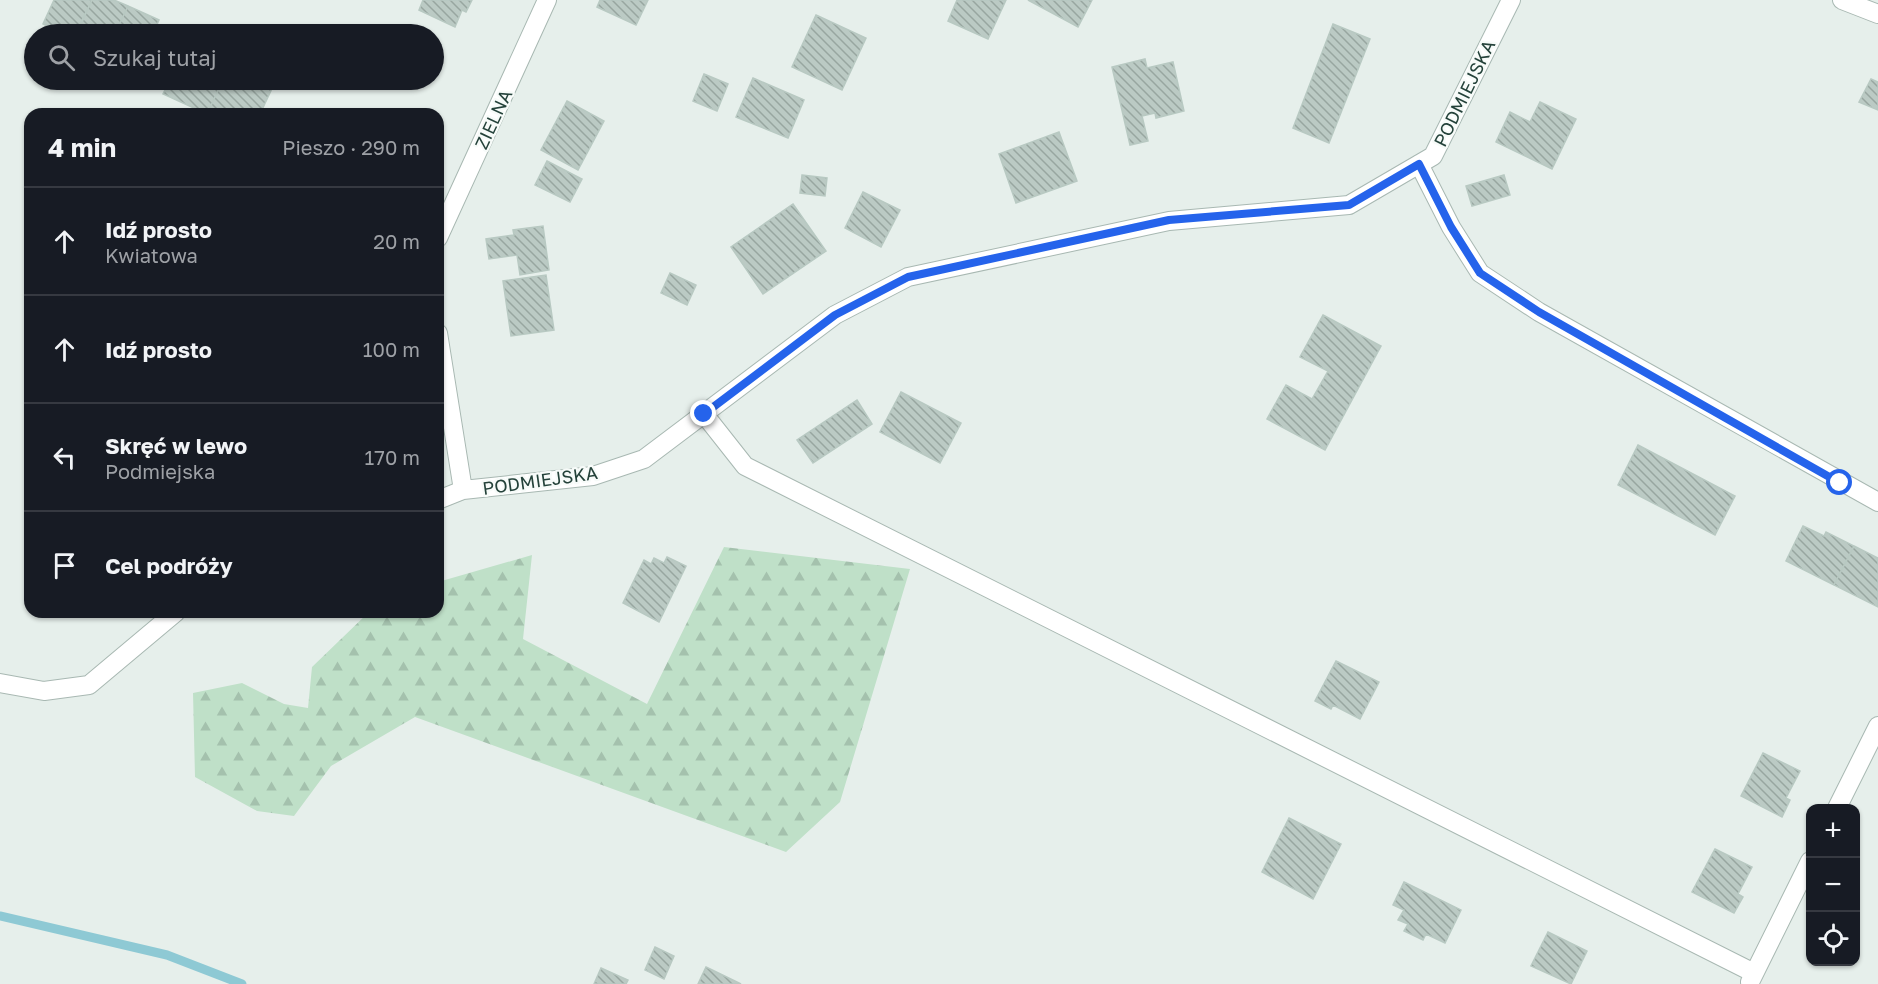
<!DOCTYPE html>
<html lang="pl">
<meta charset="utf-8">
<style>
:root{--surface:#171b24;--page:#20242c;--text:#f1f3f6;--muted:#9ea1a6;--line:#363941}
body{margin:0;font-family:"Golos Text",sans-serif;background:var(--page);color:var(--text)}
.controls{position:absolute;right:18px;bottom:18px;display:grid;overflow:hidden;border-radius:12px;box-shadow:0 2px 4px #0004}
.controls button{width:54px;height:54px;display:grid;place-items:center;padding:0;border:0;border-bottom:2px solid var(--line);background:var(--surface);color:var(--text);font:30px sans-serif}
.stop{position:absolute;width:18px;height:18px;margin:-14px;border:4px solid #2563eb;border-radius:50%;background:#fff}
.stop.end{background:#2563eb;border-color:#fff;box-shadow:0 2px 6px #0008}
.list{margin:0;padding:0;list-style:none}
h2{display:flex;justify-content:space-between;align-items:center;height:78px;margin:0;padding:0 24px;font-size:26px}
h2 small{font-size:20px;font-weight:400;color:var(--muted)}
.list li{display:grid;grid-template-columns:39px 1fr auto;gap:18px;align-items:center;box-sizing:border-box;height:108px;padding:0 24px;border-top:2px solid var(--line)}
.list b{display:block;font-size:22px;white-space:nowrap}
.list p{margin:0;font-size:20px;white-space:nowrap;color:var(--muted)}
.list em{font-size:20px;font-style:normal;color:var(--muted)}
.icon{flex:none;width:33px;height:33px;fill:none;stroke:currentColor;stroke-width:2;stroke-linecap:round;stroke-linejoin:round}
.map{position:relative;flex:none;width:1878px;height:984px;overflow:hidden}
.search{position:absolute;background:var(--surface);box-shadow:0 2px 4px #0004;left:24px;top:24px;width:420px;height:66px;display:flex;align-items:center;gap:15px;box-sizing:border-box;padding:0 21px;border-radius:33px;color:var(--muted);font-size:22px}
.panel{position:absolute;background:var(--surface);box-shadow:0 2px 4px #0004;left:24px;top:108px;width:420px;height:510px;border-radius:18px}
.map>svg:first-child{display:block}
</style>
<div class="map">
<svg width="1878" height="984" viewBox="0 0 1878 984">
<defs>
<pattern id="forest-firs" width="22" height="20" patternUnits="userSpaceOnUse" patternTransform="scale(1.5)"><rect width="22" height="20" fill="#bfe0c8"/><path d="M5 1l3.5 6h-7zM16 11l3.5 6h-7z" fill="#a4c1ad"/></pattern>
<pattern id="building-back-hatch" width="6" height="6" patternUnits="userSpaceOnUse" patternTransform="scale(1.5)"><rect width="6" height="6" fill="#bbcac4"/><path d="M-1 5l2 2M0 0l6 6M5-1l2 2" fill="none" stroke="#98a6a0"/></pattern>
</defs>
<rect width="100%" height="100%" fill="#e6efeb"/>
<!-- forest -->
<path fill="url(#forest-firs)" d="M724,547L910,569L840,802L786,852L415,717L331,766L294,816L257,811L195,777L193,693L242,683L284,704L308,708L312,667L369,612H438V582L532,555L523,639L647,704Z"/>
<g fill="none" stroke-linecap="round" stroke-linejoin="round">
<!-- stream -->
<path stroke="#8ec9d4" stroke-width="9" d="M0,916L167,955L242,984"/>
</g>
<!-- building -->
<path fill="url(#building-back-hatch)" stroke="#b8c9c2" stroke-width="1.5" d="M54,0H92L77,33L69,30L64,34L43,24Z
M92,0H114L128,6L115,34H75Z
M423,0H472L466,12L462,10L455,27L419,10Z
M600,0H648L636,25L597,7Z
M957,0H1006L988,39L948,21Z
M1028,0H1092L1078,27Z
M128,6L159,20L153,34H115Z
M816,15L866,38L842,90L792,67Z
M1333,24L1370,39L1329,143L1293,128Z
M1145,59L1147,68L1173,62L1184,111L1156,118L1155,113L1142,116L1148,141L1130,145L1112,67Z
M704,74L728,84L717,111L693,101Z
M753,78L804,100L788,138L736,117Z
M1871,79L1878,82V110L1859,102Z
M170,80H223L207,114L163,94Z
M223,80H276L260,114H207Z
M567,101L604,121L578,170L541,150Z
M1540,102L1576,119L1552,169L1496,142L1510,112L1530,122Z
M1059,132L1077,181L1016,203L999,154Z
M547,161L582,179L570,202L535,185Z
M802,175L827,178L825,196L800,193Z
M1504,175L1510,195L1472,206L1466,186Z
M863,192L900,210L881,247L845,228Z
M793,204L826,251L763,294L731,247Z
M543,226L549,270L520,275L517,255L489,259L486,239L514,235L513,230Z
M670,273L696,285L687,305L661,293Z
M546,275L554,330L511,336L503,281Z
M1323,315L1381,346L1325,450L1267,419L1286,385L1312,399L1328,371L1300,357Z
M901,392L961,423L940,463L880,432Z
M857,400L872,424L813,463L797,440Z
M1638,445L1735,496L1715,535L1618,485Z
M1803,526L1824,536L1826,532L1854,546L1834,585L1786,561Z
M1854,546L1878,558V607L1834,585Z
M667,557L686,566L659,622L623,603L644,560L651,564L654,558L664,563Z
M1336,661L1379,682L1360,719L1333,705L1331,709L1315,701Z
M1763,753L1800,771L1786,798L1790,800L1782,817L1741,796Z
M1289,818L1341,844L1313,899L1262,872Z
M1715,849L1752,867L1738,894L1743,897L1734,913L1692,892Z
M1404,882L1461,910L1445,943L1426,934L1423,940L1404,931L1408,924L1398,920L1404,910L1393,905Z
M1548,932L1587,951L1571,984L1531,966Z
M655,947L674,956L664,979L645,970Z
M706,967L741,984H698Z
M601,968L628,980L626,984H594Z"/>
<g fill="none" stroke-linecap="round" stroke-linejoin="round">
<!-- minor casing -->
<g stroke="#a8b8b2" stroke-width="20">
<path id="minor" d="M1842,0L1878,14
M1419,164L1451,227L1480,273L1539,312L1878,502
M438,238L547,0
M438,333L463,490
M704,414L745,466L1754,973
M438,500L463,490L593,476L644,459L835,315L908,277L1169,221L1349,205L1433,156L1511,0
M0,683L44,691L89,685L176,612
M1837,808L1878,726
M1750,982L1810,861"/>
</g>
<!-- minor -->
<use href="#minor" stroke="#fff" stroke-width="18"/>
</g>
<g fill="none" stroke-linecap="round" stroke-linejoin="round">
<!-- route -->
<path stroke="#2563eb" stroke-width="8" d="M704,414L835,315L908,277L1169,220L1349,205L1419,164L1451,227L1480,273L1539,312L1840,483"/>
</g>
<g text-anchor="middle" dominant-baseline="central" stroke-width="4.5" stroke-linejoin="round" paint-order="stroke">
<!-- street labels -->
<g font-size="18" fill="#24423a" stroke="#f7fbf9">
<text transform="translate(1464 93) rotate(-64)">PODMIEJSKA</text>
<text transform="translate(493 119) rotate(-65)">ZIELNA</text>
<text transform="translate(540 480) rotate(-8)">PODMIEJSKA</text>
</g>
</g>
</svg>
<div class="controls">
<button>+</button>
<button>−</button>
<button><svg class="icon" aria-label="locate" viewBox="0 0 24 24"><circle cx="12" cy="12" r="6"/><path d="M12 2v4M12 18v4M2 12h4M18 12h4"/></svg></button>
</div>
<div class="stop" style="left:1840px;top:483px"></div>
<div class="stop end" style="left:704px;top:414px"></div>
<div class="search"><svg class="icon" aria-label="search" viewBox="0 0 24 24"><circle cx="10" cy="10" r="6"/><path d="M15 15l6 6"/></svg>Szukaj tutaj</div>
<section class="panel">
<h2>4 min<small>Pieszo · 290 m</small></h2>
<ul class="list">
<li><svg class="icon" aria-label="ahead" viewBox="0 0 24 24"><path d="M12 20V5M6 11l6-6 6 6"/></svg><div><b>Idź prosto</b><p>Kwiatowa</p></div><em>20 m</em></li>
<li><svg class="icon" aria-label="ahead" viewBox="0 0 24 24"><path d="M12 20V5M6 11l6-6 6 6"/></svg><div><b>Idź prosto</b></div><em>100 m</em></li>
<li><svg class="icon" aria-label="left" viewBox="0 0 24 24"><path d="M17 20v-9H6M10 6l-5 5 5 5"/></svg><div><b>Skręć w lewo</b><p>Podmiejska</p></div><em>170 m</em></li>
<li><svg class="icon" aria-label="arrive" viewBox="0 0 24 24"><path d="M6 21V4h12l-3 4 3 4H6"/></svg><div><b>Cel podróży</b></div></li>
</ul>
</section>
</div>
